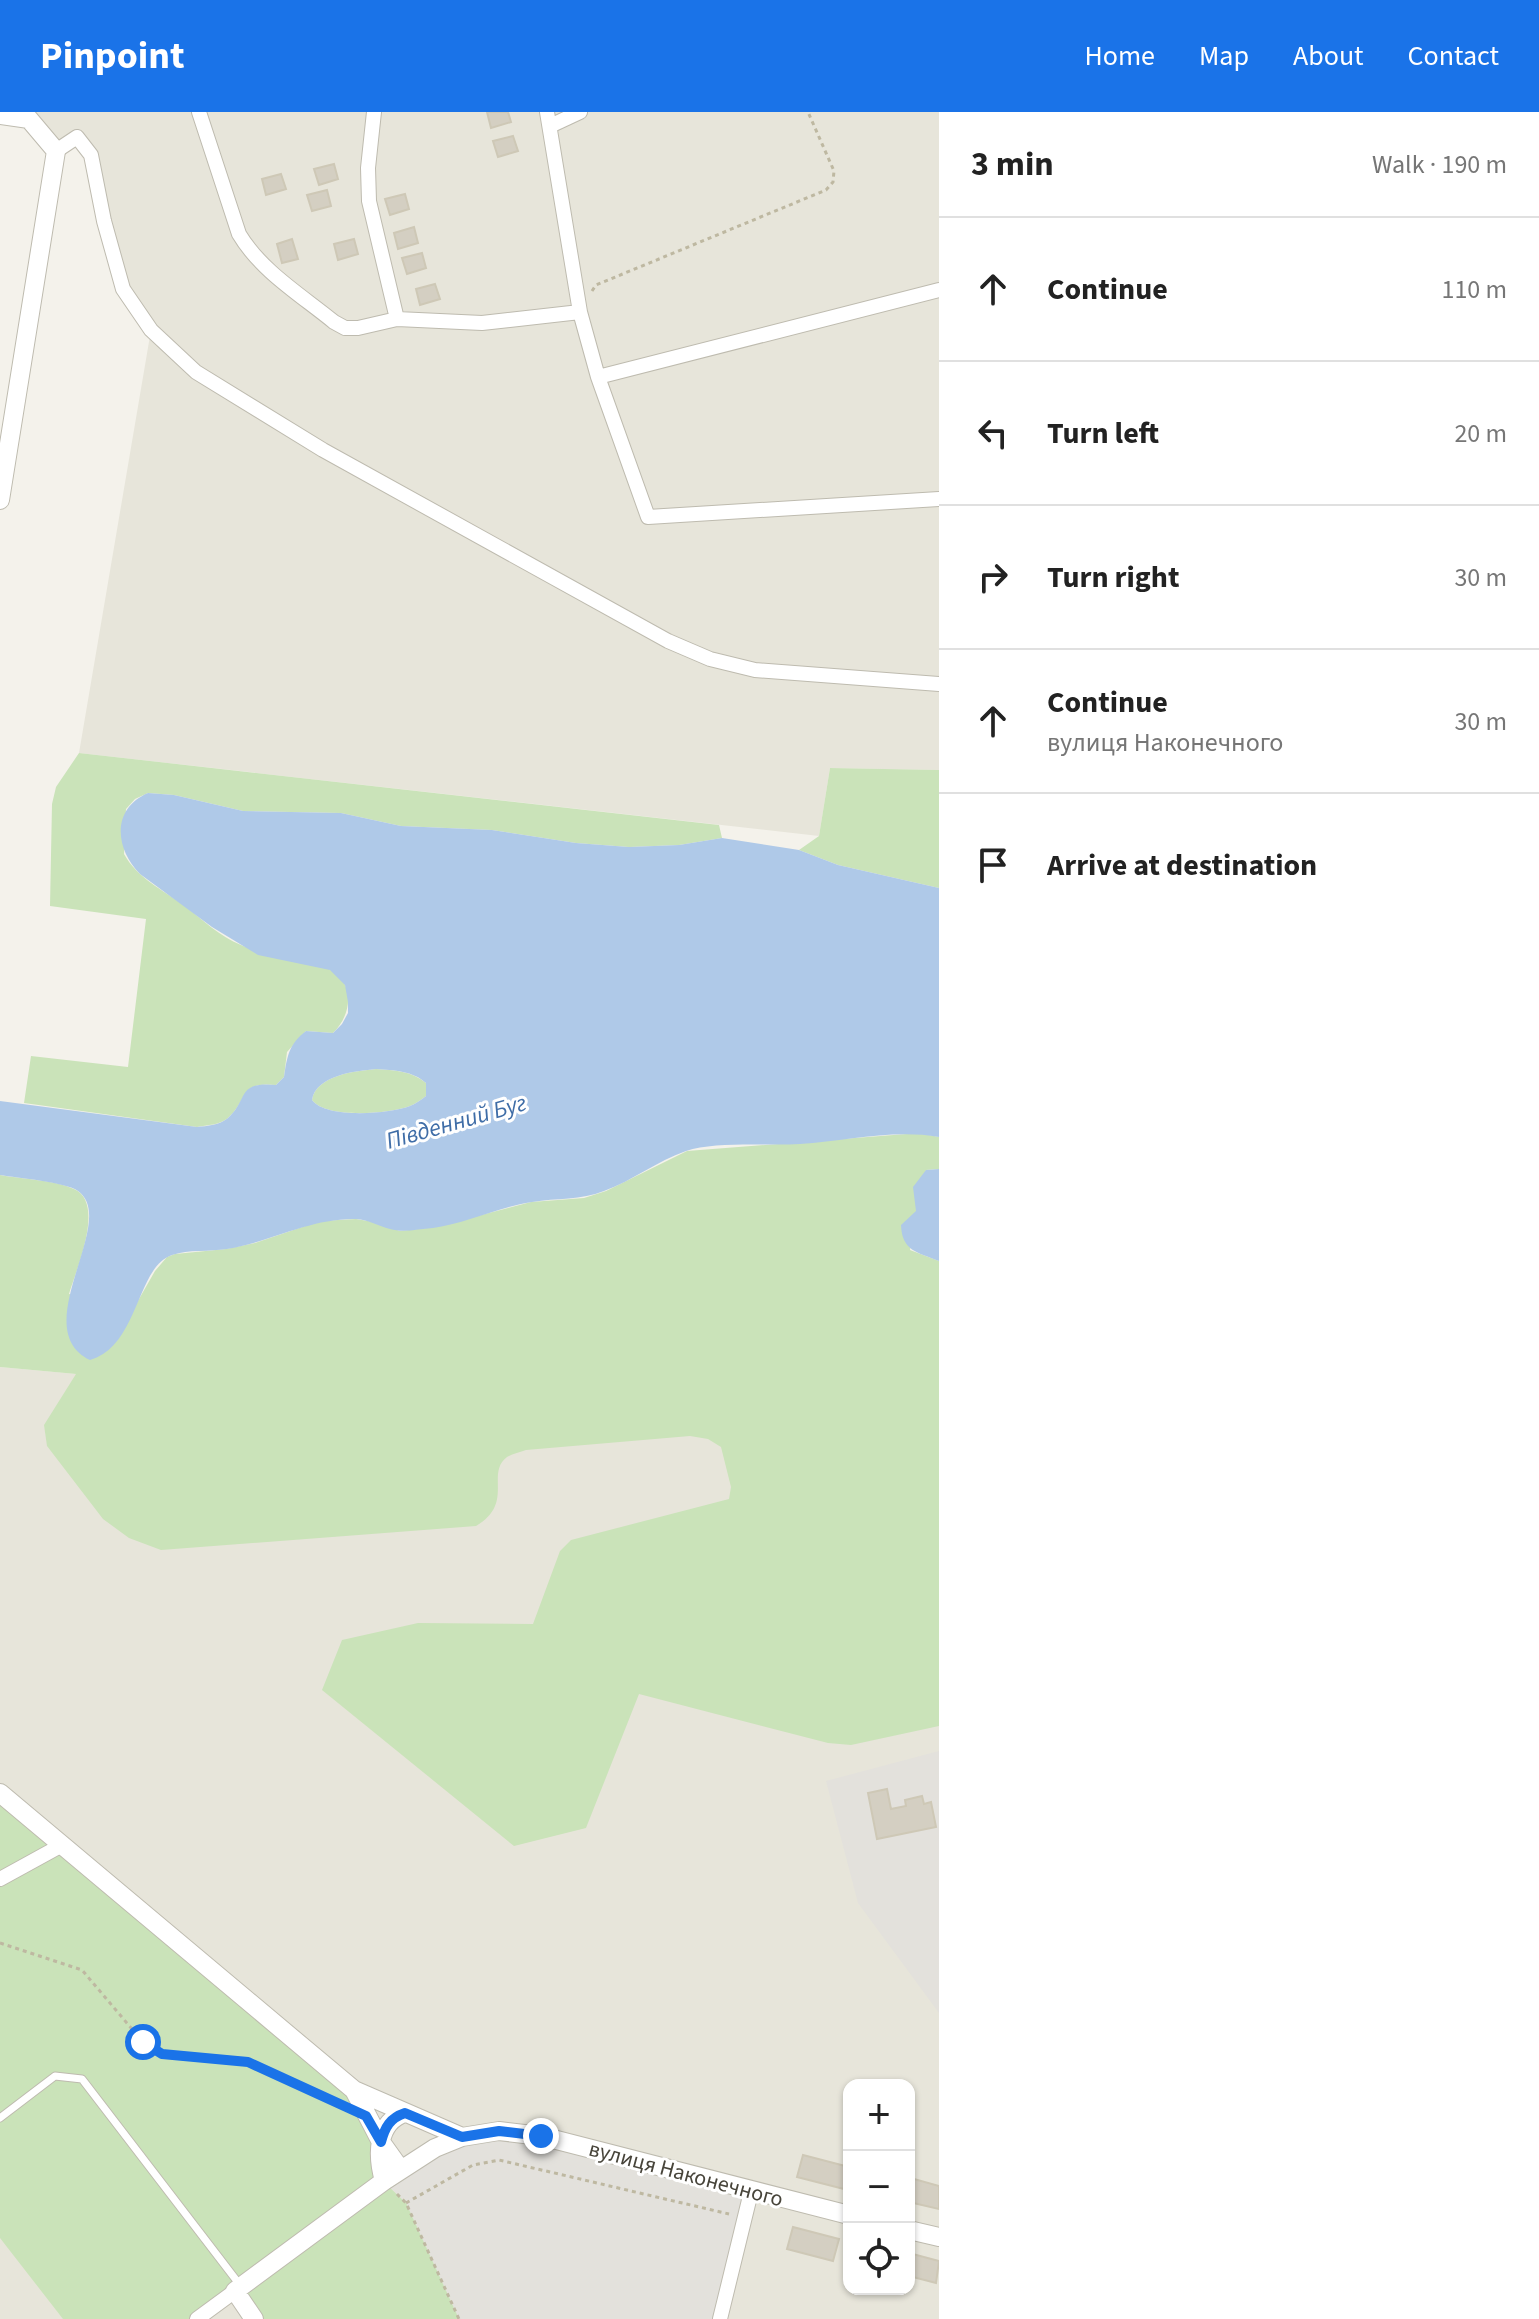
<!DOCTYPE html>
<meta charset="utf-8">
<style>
:root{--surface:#fff;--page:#f2f2f2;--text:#222;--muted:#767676;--line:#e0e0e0;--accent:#1a73e8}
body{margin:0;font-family:"Source Sans 3",sans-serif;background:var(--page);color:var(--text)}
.controls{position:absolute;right:24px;bottom:24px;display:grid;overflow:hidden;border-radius:16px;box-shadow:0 2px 6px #0004}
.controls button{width:72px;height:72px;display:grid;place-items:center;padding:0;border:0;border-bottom:2px solid var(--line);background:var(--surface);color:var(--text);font:40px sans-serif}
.stop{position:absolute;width:24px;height:24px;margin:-18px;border:6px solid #1a73e8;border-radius:50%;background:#fff}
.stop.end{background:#1a73e8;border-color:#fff;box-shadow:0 2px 8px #0008}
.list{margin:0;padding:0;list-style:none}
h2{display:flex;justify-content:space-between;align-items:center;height:104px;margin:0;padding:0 32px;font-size:34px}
h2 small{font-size:26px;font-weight:400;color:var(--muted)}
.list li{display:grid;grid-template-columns:52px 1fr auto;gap:24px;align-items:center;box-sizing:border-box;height:144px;padding:0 32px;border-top:2px solid var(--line)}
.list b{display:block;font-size:30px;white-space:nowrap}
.list p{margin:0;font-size:26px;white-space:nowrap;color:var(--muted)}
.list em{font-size:26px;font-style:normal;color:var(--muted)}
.icon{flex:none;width:44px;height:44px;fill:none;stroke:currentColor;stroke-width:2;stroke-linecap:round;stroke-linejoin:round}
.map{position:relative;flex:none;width:939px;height:2207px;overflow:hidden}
header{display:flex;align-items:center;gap:48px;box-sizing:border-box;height:112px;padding:0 40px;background:var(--accent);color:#fff}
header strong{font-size:38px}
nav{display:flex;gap:44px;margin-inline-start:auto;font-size:28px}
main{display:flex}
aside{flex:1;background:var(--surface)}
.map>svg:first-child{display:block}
</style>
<header>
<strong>Pinpoint</strong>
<nav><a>Home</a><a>Map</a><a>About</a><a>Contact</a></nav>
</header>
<main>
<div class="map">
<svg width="939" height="2207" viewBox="0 0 939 2207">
<rect width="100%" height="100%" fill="#f4f2eb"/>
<!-- residential -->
<path fill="#e7e5da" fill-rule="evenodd" d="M0,0H939V658L830,656L819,724L79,641L151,218L123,177L91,43L77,25L56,39L29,7Z
M939,1161V2207H0V1255L76,1262ZM849,1973H909V2177H849Z"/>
<!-- industrial -->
<path fill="#e3e1dc" d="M939,1639V1901L858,1791L826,1669Z
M499,2019L751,2080L720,2207H459L406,2091L384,2069L435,2036Z"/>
<!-- green -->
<path fill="#cae3b9" d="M79,641L719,713L722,726L679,733L629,735L576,731L492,718L401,714L341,701L243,699L174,683L148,681L135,687L126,697L124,742C137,766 163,778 185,794C202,807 220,825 241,833C267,844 307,845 331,858C356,872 351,904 333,921L306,919L287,940L284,965L276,973C239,969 249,987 228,1006C220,1013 207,1013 197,1015L24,991L31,944L128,955L146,807L50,794L52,692L56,675Z
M830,656L939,658V776L838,753L799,738L819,724Z
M376,957C394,958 412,959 426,971V984C421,988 415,992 410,994C389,1002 326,1007 312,988C316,963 356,959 376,957Z
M919,1021L939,1025V1057L926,1058L910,1138L939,1149V1614L851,1633L828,1631L639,1582L586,1716L514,1734L322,1578L342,1528L418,1511L533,1512L560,1439L571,1428L729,1387L731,1375L721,1335L708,1327L690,1324L526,1338C520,1340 512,1342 507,1345C485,1362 515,1391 476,1414L161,1438L129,1426L103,1407L47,1334L44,1313L76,1262L0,1255V1063C21,1067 55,1068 74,1077C106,1091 76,1158 69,1182L135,1194L155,1159L167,1145L175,1142L226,1137L255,1131L320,1109L356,1107L374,1110L400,1119L435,1115L531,1090L584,1086L606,1079L687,1039Z
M0,1681L354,1978L385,2071L406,2091L459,2207H254L235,2180L197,2207H63L0,2126Z"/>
<!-- water -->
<path fill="#afc9e8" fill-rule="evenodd" d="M148,681L174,683L243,699L341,701L401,714L492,718L576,731L629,735L679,733L722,726L799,738L838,753L939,776V1025C893,1017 846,1029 800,1032C768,1034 715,1029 686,1039C657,1049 632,1069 604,1079C581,1088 557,1086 532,1090C498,1095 467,1111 433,1116C419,1117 403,1121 390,1117C378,1114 369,1108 356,1107C310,1106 271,1130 227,1137C209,1140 189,1137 172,1143C136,1155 139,1234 90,1248C25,1216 120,1109 78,1079C66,1070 17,1066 0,1063V989L197,1015C207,1014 220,1013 228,1006C249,987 236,969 276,973L284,965C287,944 289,932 306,919L333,921L342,912L348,901V890L345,873L330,858L258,843L212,815L140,762C115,737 111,697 148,681ZM376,957C394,958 413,959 426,971V984C421,988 415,992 410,994C389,1002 326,1007 312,988C316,963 356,959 376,957Z
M939,1057V1149C917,1140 902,1139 901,1113L916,1099L913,1075L926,1058Z"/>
<!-- building -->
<path fill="#d4cfc2" stroke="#cec8b6" stroke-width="2" d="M487,0H508L511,10L491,16Z
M513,24L518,39L498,45L493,29Z
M334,52L338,67L319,73L314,57Z
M281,62L286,77L266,83L262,67Z
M327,78L331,94L312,99L307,83Z
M405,82L409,97L390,103L385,87Z
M414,115L418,131L398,137L394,121Z
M292,127L298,147L282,151L277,132Z
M354,127L358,142L338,148L334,132Z
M422,141L426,156L407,162L402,146Z
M435,172L440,187L420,193L416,177Z
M887,1677L891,1697L906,1694L905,1688L922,1684L924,1692L931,1690L936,1715L877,1727L868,1681Z
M803,2043L849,2055L844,2077L797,2065Z
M914,2067L939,2074V2097L909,2090Z
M793,2115L839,2127L833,2149L787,2137Z
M909,2141L939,2149L936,2171L909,2164Z"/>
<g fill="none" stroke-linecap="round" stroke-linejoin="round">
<!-- service casing -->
<g stroke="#bebbaf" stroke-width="9">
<path id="service" d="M0,2006L55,1964L82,1967L240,2173"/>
</g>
<!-- minor casing -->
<g stroke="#bebbaf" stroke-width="16">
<path id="minor" d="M199,0L239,122C261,159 301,183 334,210L345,216H358L397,207L482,211L580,200L598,265L648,405L939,387
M374,0L368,56L369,89L397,207
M547,0L580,200
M550,14L580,0
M56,39L77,25L91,43L104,109L123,177L151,218L196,260L323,338L668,529L710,547L755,558L939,572
M598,265L939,178
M0,1767L62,1733
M197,2207L235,2179
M720,2207L751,2080"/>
</g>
<!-- tertiary casing -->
<g stroke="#bebbaf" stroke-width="20">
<path id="tertiary" d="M0,3L29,7L56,39L0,388
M0,1681L354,1978L462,2025
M354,1978L381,2030L401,2058
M384,2069C377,2044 376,2010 405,2001
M909,2118L939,2125
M254,2207L235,2179L384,2069L435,2036L462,2025L499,2019L541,2024L849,2103"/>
</g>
<!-- path -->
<path stroke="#beb8a1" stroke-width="3" stroke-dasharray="4 4" stroke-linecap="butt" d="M592,179L596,173L826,78L833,70L834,59L808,0
M0,1831L82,1858L143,1930L162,1942L248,1950L341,1993
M397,2082L406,2091L459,2207
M406,2091L473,2053L499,2048L729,2102"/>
<!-- service -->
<use href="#service" stroke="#fff" stroke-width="7"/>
<!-- minor -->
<use href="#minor" stroke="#fff" stroke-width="14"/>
<!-- tertiary -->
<use href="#tertiary" stroke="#fff" stroke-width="18"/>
</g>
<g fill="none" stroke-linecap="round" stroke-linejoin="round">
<!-- route -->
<path stroke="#1a73e8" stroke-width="10" d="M143,1930L162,1942L248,1950L366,2004L381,2030C385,2015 390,2006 405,2001L462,2025L499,2019L541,2024"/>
</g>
<g text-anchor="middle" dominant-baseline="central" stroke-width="6" stroke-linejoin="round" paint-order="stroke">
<!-- street labels -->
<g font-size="22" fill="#47443a" stroke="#fff">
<text transform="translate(686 2062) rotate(15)">вулиця Наконечного</text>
</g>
<!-- water labels -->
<g font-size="24" font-style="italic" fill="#3f6da7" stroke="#fff">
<text transform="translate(456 1010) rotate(-16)">Південний Буг</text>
</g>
</g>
</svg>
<div class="controls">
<button>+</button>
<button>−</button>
<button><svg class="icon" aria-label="locate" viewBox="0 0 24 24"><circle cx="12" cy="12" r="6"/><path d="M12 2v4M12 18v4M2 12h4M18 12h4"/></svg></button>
</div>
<div class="stop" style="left:143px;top:1930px"></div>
<div class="stop end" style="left:541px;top:2024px"></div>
</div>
<aside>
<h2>3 min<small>Walk · 190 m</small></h2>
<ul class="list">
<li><svg class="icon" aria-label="ahead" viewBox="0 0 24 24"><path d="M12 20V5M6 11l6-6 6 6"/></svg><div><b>Continue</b></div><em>110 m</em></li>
<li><svg class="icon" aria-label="left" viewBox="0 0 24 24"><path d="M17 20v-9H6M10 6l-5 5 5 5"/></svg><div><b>Turn left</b></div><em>20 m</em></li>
<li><svg class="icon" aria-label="right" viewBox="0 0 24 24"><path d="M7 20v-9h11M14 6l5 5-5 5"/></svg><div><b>Turn right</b></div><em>30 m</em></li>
<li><svg class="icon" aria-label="ahead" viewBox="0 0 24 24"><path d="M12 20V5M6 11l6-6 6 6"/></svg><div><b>Continue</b><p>вулиця Наконечного</p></div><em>30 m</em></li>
<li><svg class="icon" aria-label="arrive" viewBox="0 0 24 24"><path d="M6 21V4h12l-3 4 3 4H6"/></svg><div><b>Arrive at destination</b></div></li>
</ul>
</aside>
</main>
